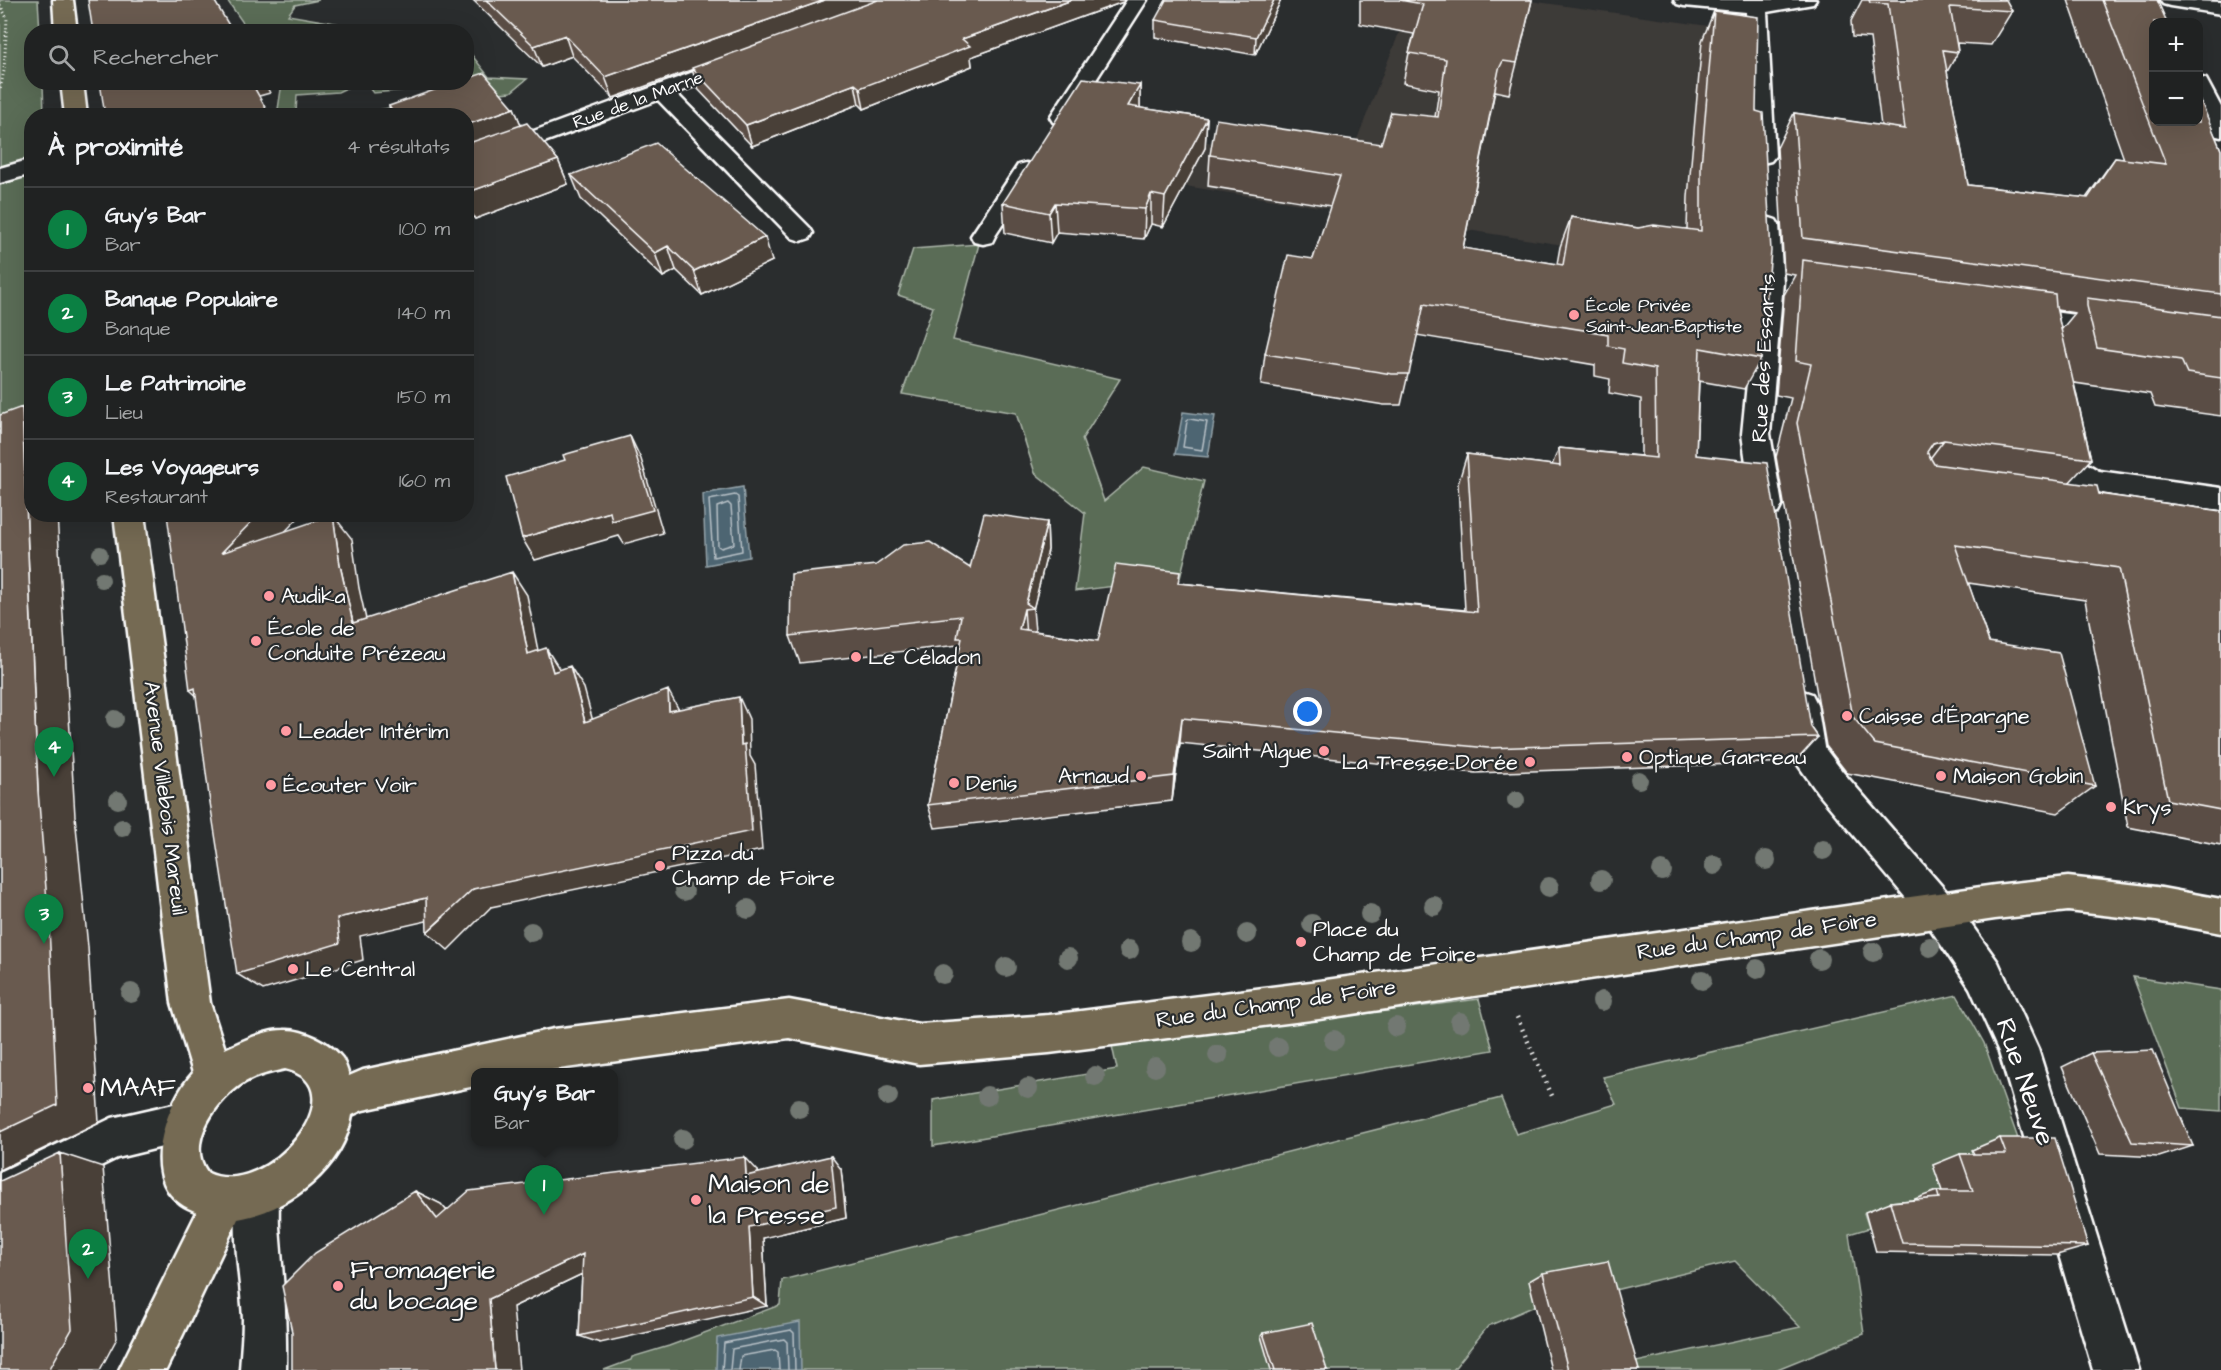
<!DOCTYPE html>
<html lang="fr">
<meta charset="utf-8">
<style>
:root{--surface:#202222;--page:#2d2f2f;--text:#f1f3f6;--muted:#a2a4a5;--line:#3d3f40;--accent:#0b8043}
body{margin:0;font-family:"Architects Daughter",sans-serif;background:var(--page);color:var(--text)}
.controls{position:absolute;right:18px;top:18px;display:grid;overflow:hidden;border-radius:12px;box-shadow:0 6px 24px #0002}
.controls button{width:54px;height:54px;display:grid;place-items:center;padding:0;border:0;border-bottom:2px solid var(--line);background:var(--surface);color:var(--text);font:30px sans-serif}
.you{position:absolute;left:1308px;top:712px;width:21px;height:21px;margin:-15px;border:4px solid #fff;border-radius:50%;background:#1a73e8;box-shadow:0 0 0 9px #1a73e833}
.badge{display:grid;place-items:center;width:39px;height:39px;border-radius:50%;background:var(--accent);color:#fff;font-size:20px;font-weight:700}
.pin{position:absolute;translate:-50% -50px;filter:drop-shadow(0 2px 3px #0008)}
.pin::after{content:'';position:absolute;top:32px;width:21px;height:18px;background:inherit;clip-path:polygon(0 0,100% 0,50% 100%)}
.popup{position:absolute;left:471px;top:1068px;width:147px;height:78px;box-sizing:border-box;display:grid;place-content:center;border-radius:12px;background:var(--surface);filter:drop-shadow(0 2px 4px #0005);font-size:20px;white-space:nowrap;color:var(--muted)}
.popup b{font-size:22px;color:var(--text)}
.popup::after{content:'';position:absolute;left:50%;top:100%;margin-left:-12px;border:12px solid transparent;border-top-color:var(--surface)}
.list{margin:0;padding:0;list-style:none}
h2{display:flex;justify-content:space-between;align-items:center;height:78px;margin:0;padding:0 24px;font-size:26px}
h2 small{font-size:20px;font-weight:400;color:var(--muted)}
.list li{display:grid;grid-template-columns:39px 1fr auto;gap:18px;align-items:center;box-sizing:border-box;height:84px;padding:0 24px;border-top:2px solid var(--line)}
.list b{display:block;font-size:22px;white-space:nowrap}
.list p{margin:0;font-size:20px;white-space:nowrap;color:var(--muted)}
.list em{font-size:20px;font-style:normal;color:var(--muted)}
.icon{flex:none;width:33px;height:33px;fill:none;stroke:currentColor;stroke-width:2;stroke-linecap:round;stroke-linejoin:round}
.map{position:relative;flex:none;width:2221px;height:1370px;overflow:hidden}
.search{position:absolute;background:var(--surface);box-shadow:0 6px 24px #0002;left:24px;top:24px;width:450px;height:66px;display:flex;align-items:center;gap:15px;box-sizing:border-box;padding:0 21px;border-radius:24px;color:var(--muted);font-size:22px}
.panel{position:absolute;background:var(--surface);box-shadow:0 6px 24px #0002;left:24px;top:108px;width:450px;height:414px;border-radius:24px}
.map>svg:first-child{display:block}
</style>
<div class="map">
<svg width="2221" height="1370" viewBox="0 0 2221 1370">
<rect width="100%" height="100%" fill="#2a2d2e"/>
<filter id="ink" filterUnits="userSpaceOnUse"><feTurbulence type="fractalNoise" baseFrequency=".0167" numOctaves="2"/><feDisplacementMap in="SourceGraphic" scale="12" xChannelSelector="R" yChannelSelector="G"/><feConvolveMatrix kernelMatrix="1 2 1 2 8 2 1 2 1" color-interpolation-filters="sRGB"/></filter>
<g filter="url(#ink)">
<!-- built -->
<path fill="#3d3a38" d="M1412,0H1523L1737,30L1742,273L1051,165L1074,123L1348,162Z"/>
<!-- green -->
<path fill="#5a6c56" stroke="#acb6aa" stroke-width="1.5" d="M0,0H38L40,31L32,32V82L43,83L44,115L32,116L31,434L0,442Z
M227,0H319L295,5L288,15L340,24L344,31H234L246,27Z
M467,49L489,77L527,79L511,92L450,97L439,83L466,82Z
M371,82L405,83L406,90L373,93L367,85Z
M282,83H357L338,92L297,95L296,112L355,114L407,105L389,115L277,116Z
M979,244L953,340L1120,379L1082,439L1104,501L1144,467L1204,481L1180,578L1075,591L1085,513L1035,473L1016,413L902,394L933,307L898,295L913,249Z
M2133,977L2221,990V1111L2182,1108Z
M1957,995L1984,1043L2022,1150L1978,1165H1933L1946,1201L1864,1213L1869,1228L1849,1234L1864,1334L1775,1370H1638L1636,1362L1800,1327L1735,1261L1598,1294L1594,1281L1488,1326L1453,1370H604L631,1360L632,1357L669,1346L780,1305L782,1280L1501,1098L1516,1134L1616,1104L1603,1077Z
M1479,999L1493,1050L933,1146V1100L1117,1069L1112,1046Z"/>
<!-- water -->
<path fill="#4d6572" stroke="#94a3aa" stroke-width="1.5" d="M1183,412L1215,416L1208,457L1175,454Z
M743,487L749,557L706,565L703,494Z
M800,1322L801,1370H716L717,1338Z"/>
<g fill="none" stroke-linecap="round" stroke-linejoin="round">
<!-- shore -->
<path stroke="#b8c1c7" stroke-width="1.5" d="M1190,419L1207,422L1202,450L1183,447L1187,421Z
M735,495L738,497L742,551L713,557L709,500Z
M728,503L731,506L734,544L721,548L718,546L717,507Z
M722,1370L724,1343L791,1330L794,1333L795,1370
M730,1370L732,1349L784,1339L787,1342L788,1370
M739,1370L741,1356L775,1350L778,1352L779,1370"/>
<!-- minor casing -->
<g stroke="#fff" stroke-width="5">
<path id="minor" d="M1127,0H1147L1069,122L1061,124L1053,122L1050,117Z
M1674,0H1816L1813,4L1767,12L1775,156L1771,161L1763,163L1755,161L1751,156L1746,12L1684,6L1677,4Z
M2160,0L2221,2V14L2170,6L2163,4Z
M737,56L745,58L748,63L745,68L676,93L810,228L813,233L810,238L801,241L792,238L658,100L466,171V156Z
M2198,77L2206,79L2221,107V137L2213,135L2198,108Z
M32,159V174L0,183V168Z
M1026,163L1034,165L1038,170L995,236L992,242L983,244L974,242L971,236L1018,165Z
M1767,217L1776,220L1779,225L1783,282L1770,434L1782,505L1778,513L1767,516L1756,513L1752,505L1742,434L1757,282L1755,225L1758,220Z
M2015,307L2112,320L2121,323L2125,329L2121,335L2112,338L2006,322L2002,316L2006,310Z
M2063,424L2073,427L2077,434L2084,462L2099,471L2221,488V510C2187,505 2079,498 2060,474C2052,464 2051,446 2049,434L2053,427Z
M1800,690L1812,694L1817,704L1824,747L1842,771L1952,898L1998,962L2038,1049L2139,1370H2093L1999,1052L1970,988L1926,922L1818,793L1796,762L1791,752L1783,704L1788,694Z
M187,1101L201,1107L207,1121L201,1135L187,1141L117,1158L0,1215V1172L112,1118Z
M259,1172L274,1178C281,1195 278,1209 279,1227C283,1275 287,1322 286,1370H240C241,1353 243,1336 243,1319C241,1275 227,1219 244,1178Z"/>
</g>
<!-- major casing -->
<g stroke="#fff" stroke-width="5">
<path id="major" d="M53,0H73L77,32H55Z
M61,82H83L87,116H65Z
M114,514H144L210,1003L225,1049C243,1041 264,1030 284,1030C303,1029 330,1042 342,1058C345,1063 347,1070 349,1076L363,1070L554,1029L789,1000L919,1024L1049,1015L1319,981L1995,885L2068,877L2156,887L2221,899V933L2156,921L2068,911L1995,919L1319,1019L1049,1053L919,1064L789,1038L536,1072H475V1086L363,1110L352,1115C343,1169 290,1210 238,1219L166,1370H119L197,1212C191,1209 185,1207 180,1203C140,1176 167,1101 193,1073L172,1003ZM285,1069C361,1086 267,1201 208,1173C184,1143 218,1098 245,1082C257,1075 271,1072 285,1069Z"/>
</g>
<!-- path-far1 -->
<path stroke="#fff" stroke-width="3" stroke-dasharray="1 3" stroke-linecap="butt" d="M0,5L7,18L4,71L0,89"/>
<!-- path -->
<path stroke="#fff" stroke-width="4.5" stroke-dasharray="1.5 5" stroke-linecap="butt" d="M1517,1017L1553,1098"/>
<!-- minor -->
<use href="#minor" fill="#2a2d2e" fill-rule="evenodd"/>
<!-- major -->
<use href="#major" fill="#746b52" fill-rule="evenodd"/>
</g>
<!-- trees -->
<g fill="#727872">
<circle cx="100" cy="554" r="8"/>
<circle cx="102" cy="580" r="8"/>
<circle cx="115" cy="719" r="9"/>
<circle cx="1639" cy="780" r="9"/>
<circle cx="118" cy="800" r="9"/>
<circle cx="1516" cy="800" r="9"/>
<circle cx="122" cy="828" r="9"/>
<circle cx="1823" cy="850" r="10"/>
<circle cx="1766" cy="860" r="10"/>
<circle cx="1714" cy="865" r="10"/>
<circle cx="1662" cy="871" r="10"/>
<circle cx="1601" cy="880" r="10"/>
<circle cx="1549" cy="887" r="10"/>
<circle cx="684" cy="891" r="10"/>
<circle cx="1434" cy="906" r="10"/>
<circle cx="748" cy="909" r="10"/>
<circle cx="1370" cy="914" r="10"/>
<circle cx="1312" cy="924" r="10"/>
<circle cx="531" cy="932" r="10"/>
<circle cx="1247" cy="934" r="10"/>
<circle cx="1191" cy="942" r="10"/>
<circle cx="1930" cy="947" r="10"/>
<circle cx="1129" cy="950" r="10"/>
<circle cx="1873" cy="952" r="10"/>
<circle cx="1068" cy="958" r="10"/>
<circle cx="1819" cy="959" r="10"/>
<circle cx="1006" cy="967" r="10"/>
<circle cx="1757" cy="969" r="10"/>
<circle cx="943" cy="974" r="10"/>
<circle cx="1702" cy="980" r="10"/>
<circle cx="131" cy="993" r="10"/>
<circle cx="1602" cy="1001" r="10"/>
<circle cx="1460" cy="1022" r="10"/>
<circle cx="1396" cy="1027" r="10"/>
<circle cx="1334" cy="1040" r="10"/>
<circle cx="1278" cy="1047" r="10"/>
<circle cx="1218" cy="1055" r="10"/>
<circle cx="1155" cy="1067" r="10"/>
<circle cx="1095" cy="1076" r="10"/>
<circle cx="1028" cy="1088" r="10"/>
<circle cx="888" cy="1096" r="10"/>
<circle cx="987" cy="1096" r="10"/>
<circle cx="799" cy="1108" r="10"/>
<circle cx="683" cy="1139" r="10"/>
</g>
<!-- wall -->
<path fill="#5a4d45" stroke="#fff" stroke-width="1.5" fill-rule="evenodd" d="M473,0H1125L1123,2L971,57L972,66L864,109L859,104L752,146L698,89L692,69L613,98L572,56L542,67Z
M1281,0L1255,55L1155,37V20Z
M1360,0H1532L1517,63L1509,94L1495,91L1463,248L1557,264L1560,247L1571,217L1638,228L1687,229L1688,197L1702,41L1714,11L1756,111L1761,359L1744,389L1699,381L1696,455L1811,727L1818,737L1795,762L1475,773L1180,743L1172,801L935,828L928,805L959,653L958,645L800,663L790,636L970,568L1047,522L1048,550L1033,609L1035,631L1098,641L1179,583L1465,610L1458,484L1467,454L1552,465L1559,448L1641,456V399L1609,393L1610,379L1595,376V365L1417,335L1401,405H1384L1261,385L1265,354L1313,259L1331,206L1208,186L1210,155L1381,144L1435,117L1439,90L1403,83L1409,53L1414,34L1360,24Z
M1862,0H2006L2012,11L1991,45L1957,43L1958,52L1947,72L1968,185L2086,198L2115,158L2124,159L2068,0H2157L2221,150V416L2155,407L2150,394L2074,383L2091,459L2069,483L2099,494L2221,511V845L2128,827L2085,600L1968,583L1989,642L2095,786L2058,813L1847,773L1826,746L1776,457L1791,398L1776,395L1784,295L1795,275L1784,273L1777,148L1794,113L1881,126L1870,38L1852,37L1851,21ZM2057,310L2075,313L2061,330Z
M1140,85V108L1207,118L1205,148L1163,227L1151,224L1144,239L1057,232L1051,243L1005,233L1003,203Z
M389,106L514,108L521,125L558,160L568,184L475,219L466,207V116H393Z
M571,175L772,261L702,295L676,270L663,277L581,199Z
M2091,1053L2193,1146L2159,1157L2100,1154L2062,1067Z
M2000,1138L2088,1246L2057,1255L1876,1252L1865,1212L1890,1202L1912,1200L1937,1191H1942L1933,1165L1960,1154H1974L1972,1150Z
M841,1169L846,1218L763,1238L767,1306L600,1343L579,1336L582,1274L513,1307L415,1191L441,1204L447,1211L758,1171V1173Z
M1543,1273L1639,1370H1551L1529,1281Z
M1263,1333L1327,1370H1271L1261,1336Z"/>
<!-- shaded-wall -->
<path fill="#4a3f38" stroke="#fff" stroke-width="1.5" d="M825,0H885L613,98L605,77Z
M1072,0H1125L1123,2L971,57L972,66L864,109L860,88L962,39Z
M1274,0H1281L1255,55L1256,37Z
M565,35L572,56L542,67L534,46Z
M251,82H264L270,93L259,96Z
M855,84L859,104L752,146L746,125Z
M1140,85V114L1128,106Z
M514,108L524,132L466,153V125Z
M1207,118L1205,148L1163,227L1165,197Z
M558,160L568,184L475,219L466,202V193Z
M1151,194V224L1144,239L1145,209Z
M1055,203L1057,232L1051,243L1049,213Z
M765,237L772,261L702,295L694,271Z
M668,246L676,270L663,277L655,253Z
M22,407L32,416V514H57L75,816L88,947L99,1122L0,1170V1132L38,791Z
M630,436L641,459L663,533L624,544L619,536L535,560L522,538L610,512Z
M1944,440L1918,474L1907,477L1933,443Z
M259,514H302L242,576L221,553Z
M333,515L352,539L359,588L372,646L353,623L340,565Z
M1047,522L1048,550L1033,610V608L1026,603Z
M512,572L527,595L543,676L528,654Z
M1024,609L1026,637L1019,629Z
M546,648L560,670L553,672Z
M570,666L584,688L599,744L585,722Z
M195,688L214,712L190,690Z
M668,690L680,712L669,711Z
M739,697L749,719L750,756L755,765L762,850L491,907L448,950L427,932L444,917L360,936L363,960L263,990L237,974L337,918L426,898L473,889L741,745Z
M1182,718L1180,743L1172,801L1174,776Z
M60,1153L103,1167L117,1338L100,1370H49Z
M831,1156L841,1169L846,1218L763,1238L767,1306L753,1297L749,1227Z
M745,1157L758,1171L759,1188L746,1176Z
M415,1191L441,1204L463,1230L437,1219Z
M583,1254L603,1264L513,1307L519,1370H495L489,1299Z"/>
<!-- building -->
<path fill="#695a50" stroke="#fff" stroke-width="1.5" d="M88,0H214L233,32H93Z
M486,0H825L605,77L565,35L534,46Z
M878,0H1072L962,39L970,46L860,88L855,84L746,125L692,68Z
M1166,0H1274L1256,37L1155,20Z
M1399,0H1532L1517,63L1503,61L1499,69L1463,248L1563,265L1571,217L1638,228L1654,225L1701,231V166L1714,11L1758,17L1756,111L1763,113L1771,251L1761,359L1700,348L1696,455L1767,463L1811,727L1818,737L1488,748L1182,718L1174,776L928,805L962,638H957L961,616L790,636L791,574L876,565L903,545L930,542L970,568L984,513L1047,522L1026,603L1033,608L1024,609L1019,629L1098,641L1116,564L1180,572L1178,583L1477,612L1467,454L1560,466L1559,448L1656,458L1655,369L1622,363L1624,349L1608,346V334L1424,304L1409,374H1392L1265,354L1288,255L1313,259L1340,176L1210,155L1216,119L1381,144L1391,112L1438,117L1446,59L1409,53L1423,4Z
M1869,0H2006L2012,11L1950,7L1958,52L1943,50L1968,185L2088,198L2115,158L2166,164L2102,0H2157L2167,22H2154V122H2199V97L2221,150V294L1803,238L1794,113L1905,129L1888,4L1870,3Z
M484,73L514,108L466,125V116H395L389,106L457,82H466V79Z
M1083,78L1140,85L1128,106L1207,118L1165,197L1151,194L1145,209L1055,203L1049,213L1003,203Z
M100,82H251L270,116H105Z
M527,123L558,160L466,193V144Z
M656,143L765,237L694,271L668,246L655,253L571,175Z
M1803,260L2055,294L2056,307L2091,459L1944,440L1933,443L1927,452L1934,464L2097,486L2099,494L2221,511V810L2168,800L2119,568L1955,545L1989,642L2059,653L2095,786L1875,744L1853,717L1797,423L1811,364L1796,361Z
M2087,298L2221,316V378L2187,373L2181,360L2097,348L2087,306Z
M22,407L38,791L49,925L57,1105L0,1132V415Z
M630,436L653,510L612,521L610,512L522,538L506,477L565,460L563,455Z
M167,514H259L221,553L333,515L340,565L353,623L512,572L528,654L546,648L553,672L570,666L585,722L668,690L669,711L739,697L741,745L745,744L752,831L473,889L427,932L426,898L337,918L340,943L237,974L209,796L195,688L190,690Z
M2153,1050L2193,1146L2132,1142L2091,1053Z
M2000,1138H2055L2088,1246L1902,1243L1890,1202L1939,1198L1937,1191H1973L1960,1154H2006Z
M60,1153L72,1329L49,1370H0V1181Z
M831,1156L836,1207L749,1227L753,1297L579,1336L583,1254L489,1299L495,1370H292V1332L282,1286L315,1253L415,1191L437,1219L469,1191L745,1157L746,1176Z
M1608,1261L1639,1370H1568L1543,1273Z
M1312,1323L1327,1370H1275L1263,1333Z"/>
</g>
<!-- markers -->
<g fill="#ff9aa2" stroke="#2a2d2e" stroke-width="2">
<circle cx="1574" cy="315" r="6"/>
<circle cx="269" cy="596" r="6"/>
<circle cx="256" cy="641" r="6"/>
<circle cx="856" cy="657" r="6"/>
<circle cx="1847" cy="716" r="6"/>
<circle cx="286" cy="731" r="6"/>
<circle cx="1324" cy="751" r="6"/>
<circle cx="1627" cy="757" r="6"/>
<circle cx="1530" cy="762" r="6"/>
<circle cx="1141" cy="776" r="6"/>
<circle cx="1941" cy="776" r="6"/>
<circle cx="954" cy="783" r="6"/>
<circle cx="271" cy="785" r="6"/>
<circle cx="2111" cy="807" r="6"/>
<circle cx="660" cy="866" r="6"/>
<circle cx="1301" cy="942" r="6"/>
<circle cx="293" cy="969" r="6"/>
<circle cx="88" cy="1088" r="6"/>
<circle cx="696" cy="1200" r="6"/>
<circle cx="338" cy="1286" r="6"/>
</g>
<g text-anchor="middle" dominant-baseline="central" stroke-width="4.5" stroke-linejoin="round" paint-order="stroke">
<!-- far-street labels -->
<g font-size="18" fill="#fff" stroke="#2a2d2e">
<text transform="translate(638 100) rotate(-20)">Rue de la Marne</text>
</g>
<!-- far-poi labels -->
<g font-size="18" fill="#fff" stroke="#2a2d2e" text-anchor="start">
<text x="1586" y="305">École Privée<tspan x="1586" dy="21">Saint-Jean-Baptiste</tspan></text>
</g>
<!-- street labels -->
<g font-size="22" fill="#fff" stroke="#2a2d2e">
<text transform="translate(1764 358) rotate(-87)">Rue des Essarts</text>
<text transform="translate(165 798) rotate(83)">Avenue Villebois Mareuil</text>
<text transform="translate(1757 936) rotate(-8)">Rue du Champ de Foire</text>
<text transform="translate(1276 1004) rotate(-8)">Rue du Champ de Foire</text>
</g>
<!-- poi labels -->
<g font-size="22" fill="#fff" stroke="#2a2d2e" text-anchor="start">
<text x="281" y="596">Audika</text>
<text x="268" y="628">École de<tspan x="268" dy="25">Conduite Prézeau</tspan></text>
<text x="868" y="657">Le Céladon</text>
<text x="1859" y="716">Caisse d'Épargne</text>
<text x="298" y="731">Leader Intérim</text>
<text x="1312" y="751" text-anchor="end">Saint Algue</text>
<text x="1639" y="757">Optique Garreau</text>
<text x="1518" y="762" text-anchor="end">La Tresse-Dorée</text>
<text x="1129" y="776" text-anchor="end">Arnaud</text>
<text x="1953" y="776">Maison Gobin</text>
<text x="966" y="783">Denis</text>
<text x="283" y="785">Écouter Voir</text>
<text x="2123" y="807">Krys</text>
<text x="672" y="853">Pizza du<tspan x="672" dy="25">Champ de Foire</tspan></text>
<text x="1313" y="929">Place du<tspan x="1313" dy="25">Champ de Foire</tspan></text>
<text x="305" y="969">Le Central</text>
</g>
<!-- near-street labels -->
<g font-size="27" fill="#fff" stroke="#2a2d2e">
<text transform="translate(2025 1082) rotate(71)">Rue Neuve</text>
</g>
<!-- near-poi labels -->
<g font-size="27" fill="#fff" stroke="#2a2d2e" text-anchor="start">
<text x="100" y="1088">MAAF</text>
<text x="708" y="1184">Maison de<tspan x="708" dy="31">la Presse</tspan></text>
<text x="350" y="1270">Fromagerie<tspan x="350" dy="31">du bocage</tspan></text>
</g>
</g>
</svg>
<div class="controls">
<button>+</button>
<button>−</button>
</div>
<div class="you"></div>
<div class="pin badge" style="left:544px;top:1215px">1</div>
<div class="popup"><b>Guy's Bar</b>Bar</div>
<div class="pin badge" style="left:88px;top:1279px">2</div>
<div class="pin badge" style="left:44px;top:944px">3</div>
<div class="pin badge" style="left:54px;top:777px">4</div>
<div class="search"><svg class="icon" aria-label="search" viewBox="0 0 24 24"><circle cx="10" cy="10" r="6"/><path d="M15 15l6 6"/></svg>Rechercher</div>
<section class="panel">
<h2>À proximité<small>4 résultats</small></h2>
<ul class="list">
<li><span class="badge">1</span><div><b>Guy's Bar</b><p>Bar</p></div><em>100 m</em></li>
<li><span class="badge">2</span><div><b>Banque Populaire</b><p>Banque</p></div><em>140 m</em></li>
<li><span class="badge">3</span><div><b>Le Patrimoine</b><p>Lieu</p></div><em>150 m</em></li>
<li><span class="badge">4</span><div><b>Les Voyageurs</b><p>Restaurant</p></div><em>160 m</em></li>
</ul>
</section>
</div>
